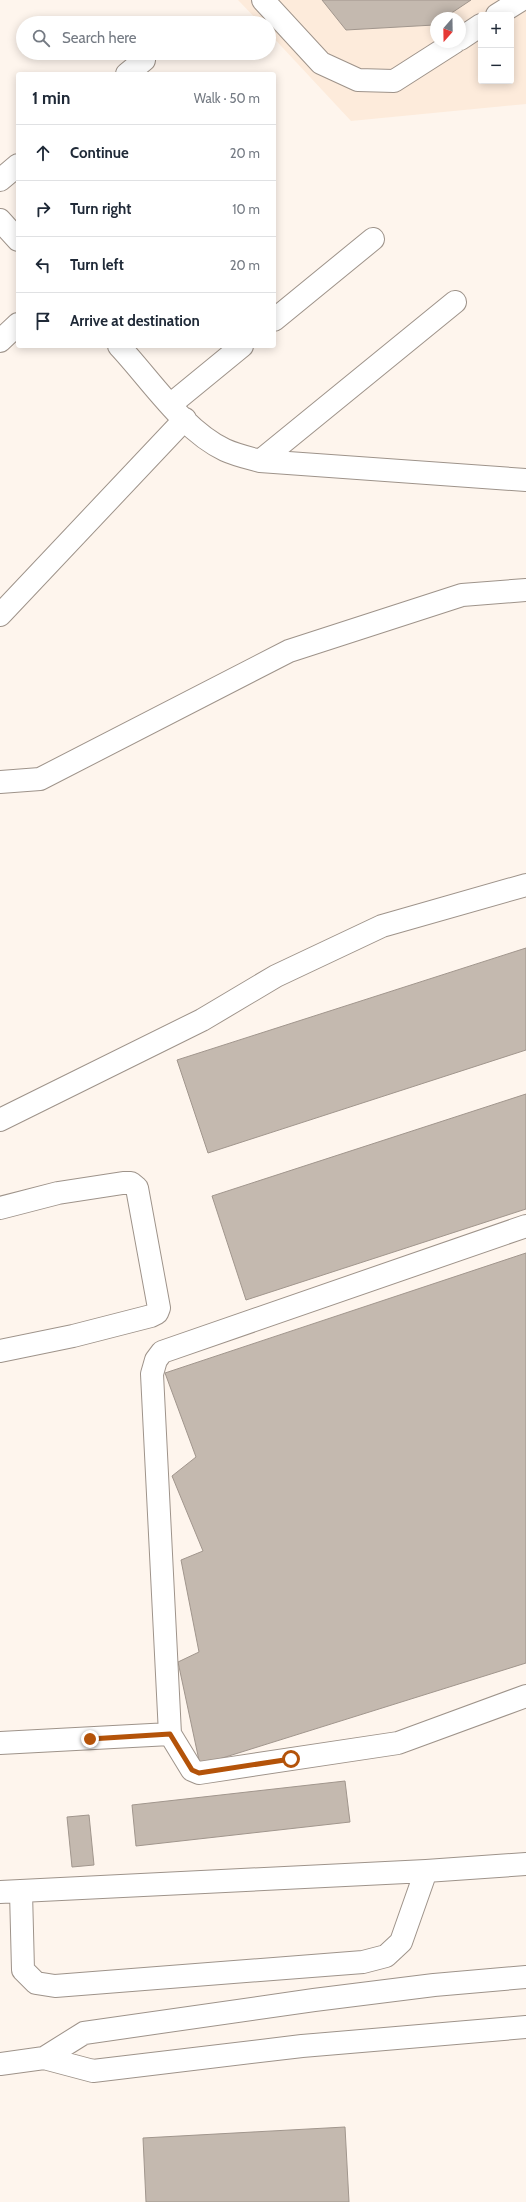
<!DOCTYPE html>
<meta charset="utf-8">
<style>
:root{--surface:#fff;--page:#f2f2f3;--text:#1f2937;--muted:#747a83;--line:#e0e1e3}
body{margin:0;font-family:Cabin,sans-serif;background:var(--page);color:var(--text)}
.controls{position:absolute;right:12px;top:12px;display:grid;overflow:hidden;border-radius:4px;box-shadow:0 2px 10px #0003}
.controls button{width:36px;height:36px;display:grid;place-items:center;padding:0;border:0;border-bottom:1px solid var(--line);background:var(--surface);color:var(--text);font:20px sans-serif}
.compass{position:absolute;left:430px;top:12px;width:36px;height:36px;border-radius:50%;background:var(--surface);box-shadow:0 2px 10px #0003;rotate:200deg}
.stop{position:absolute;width:12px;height:12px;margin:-9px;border:3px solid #b45309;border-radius:50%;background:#fff}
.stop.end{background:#b45309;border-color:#fff;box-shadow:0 1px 4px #0008}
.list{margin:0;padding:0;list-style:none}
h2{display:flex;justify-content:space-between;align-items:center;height:52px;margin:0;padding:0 16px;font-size:17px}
h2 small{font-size:13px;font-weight:400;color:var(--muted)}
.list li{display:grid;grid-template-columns:26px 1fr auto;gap:12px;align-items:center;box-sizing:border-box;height:56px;padding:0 16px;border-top:1px solid var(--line)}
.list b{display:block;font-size:15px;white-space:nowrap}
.list em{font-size:13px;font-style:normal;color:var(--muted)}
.icon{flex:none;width:22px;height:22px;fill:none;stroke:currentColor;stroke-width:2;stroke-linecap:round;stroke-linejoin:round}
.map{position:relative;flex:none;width:526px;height:2202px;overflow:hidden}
.search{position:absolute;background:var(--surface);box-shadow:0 2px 10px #0003;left:16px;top:16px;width:260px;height:44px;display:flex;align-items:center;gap:10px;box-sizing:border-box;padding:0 14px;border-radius:22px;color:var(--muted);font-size:15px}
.panel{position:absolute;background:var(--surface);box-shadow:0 2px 10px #0003;left:16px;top:72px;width:260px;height:276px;border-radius:4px}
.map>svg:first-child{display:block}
</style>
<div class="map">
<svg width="526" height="2202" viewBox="0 0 526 2202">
<rect width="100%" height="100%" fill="#fef5ed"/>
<!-- built -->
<path fill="#fdebdb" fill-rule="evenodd" d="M238,0H526V104L351,121L269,33V23H260ZM481,15H511V81H481ZM436,18H460V42H436Z"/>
<!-- building -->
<path fill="#c4b9af" stroke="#a1968d" d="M322,0H471L444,18H436L434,25L346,30Z
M526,948V1050L208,1153L177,1060Z
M526,1094V1209L246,1300L212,1196Z
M526,1253V1663L200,1765L178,1662L199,1652L181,1560L203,1551L172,1476L196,1457L165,1373Z
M345,1781L350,1822L136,1846L132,1805Z
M89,1815L94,1865L72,1867L67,1817Z
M345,2127L349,2202H146L143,2138Z"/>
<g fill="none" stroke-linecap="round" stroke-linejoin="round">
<!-- minor casing -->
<g stroke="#9e938a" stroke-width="24">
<path id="minor" d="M263,0L321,63L358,80L394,81L455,42
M497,15L521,0
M460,39L481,25
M127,74L144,60
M0,180L18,165
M0,220L18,240
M274,320L373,239
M0,341L18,324
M119,346C150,379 184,431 225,450C236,455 249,458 260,461L526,480
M170,405L242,346
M260,461L455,302
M0,615L185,419
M0,782L40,779L289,651L462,595L526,590
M0,1120L202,1020L276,976L382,926L526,885
M0,1208L58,1193L123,1183H131L137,1188L159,1308L157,1313L151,1316L73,1336L0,1351
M170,1734L192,1770L199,1773L398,1743L526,1696
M0,1743L170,1734L152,1374L156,1360L162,1352L526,1226
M0,1892L426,1871L526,1864
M21,1892L23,1970L36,1983L55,1986L363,1962L386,1956L401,1942L426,1871
M44,2058L84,2033L314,2000L434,1985L526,1977
M0,2064L44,2058L93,2071L302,2046L526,2027"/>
</g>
<!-- minor -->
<use href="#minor" stroke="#fff" stroke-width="22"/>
</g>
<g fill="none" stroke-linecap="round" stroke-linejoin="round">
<!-- route -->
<path stroke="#b45309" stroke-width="5" d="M90,1739L170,1734L192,1770L199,1773L291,1759"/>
</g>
</svg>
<div class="controls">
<button>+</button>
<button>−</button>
</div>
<svg class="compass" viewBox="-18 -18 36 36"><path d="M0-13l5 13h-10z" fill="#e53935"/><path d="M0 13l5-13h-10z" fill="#747a83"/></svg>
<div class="stop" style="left:291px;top:1759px"></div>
<div class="stop end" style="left:90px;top:1739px"></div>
<div class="search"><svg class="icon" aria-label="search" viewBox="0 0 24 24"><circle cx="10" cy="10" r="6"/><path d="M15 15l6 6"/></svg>Search here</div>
<section class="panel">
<h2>1 min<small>Walk · 50 m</small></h2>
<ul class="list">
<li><svg class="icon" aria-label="ahead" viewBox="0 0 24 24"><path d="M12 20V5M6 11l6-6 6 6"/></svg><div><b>Continue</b></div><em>20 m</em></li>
<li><svg class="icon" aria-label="right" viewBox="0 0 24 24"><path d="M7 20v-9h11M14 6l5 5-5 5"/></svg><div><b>Turn right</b></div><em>10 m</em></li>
<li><svg class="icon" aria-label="left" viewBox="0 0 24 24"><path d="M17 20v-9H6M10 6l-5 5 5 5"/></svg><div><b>Turn left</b></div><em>20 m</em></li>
<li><svg class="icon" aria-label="arrive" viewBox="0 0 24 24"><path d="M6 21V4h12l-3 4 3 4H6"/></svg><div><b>Arrive at destination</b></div></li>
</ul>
</section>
</div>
